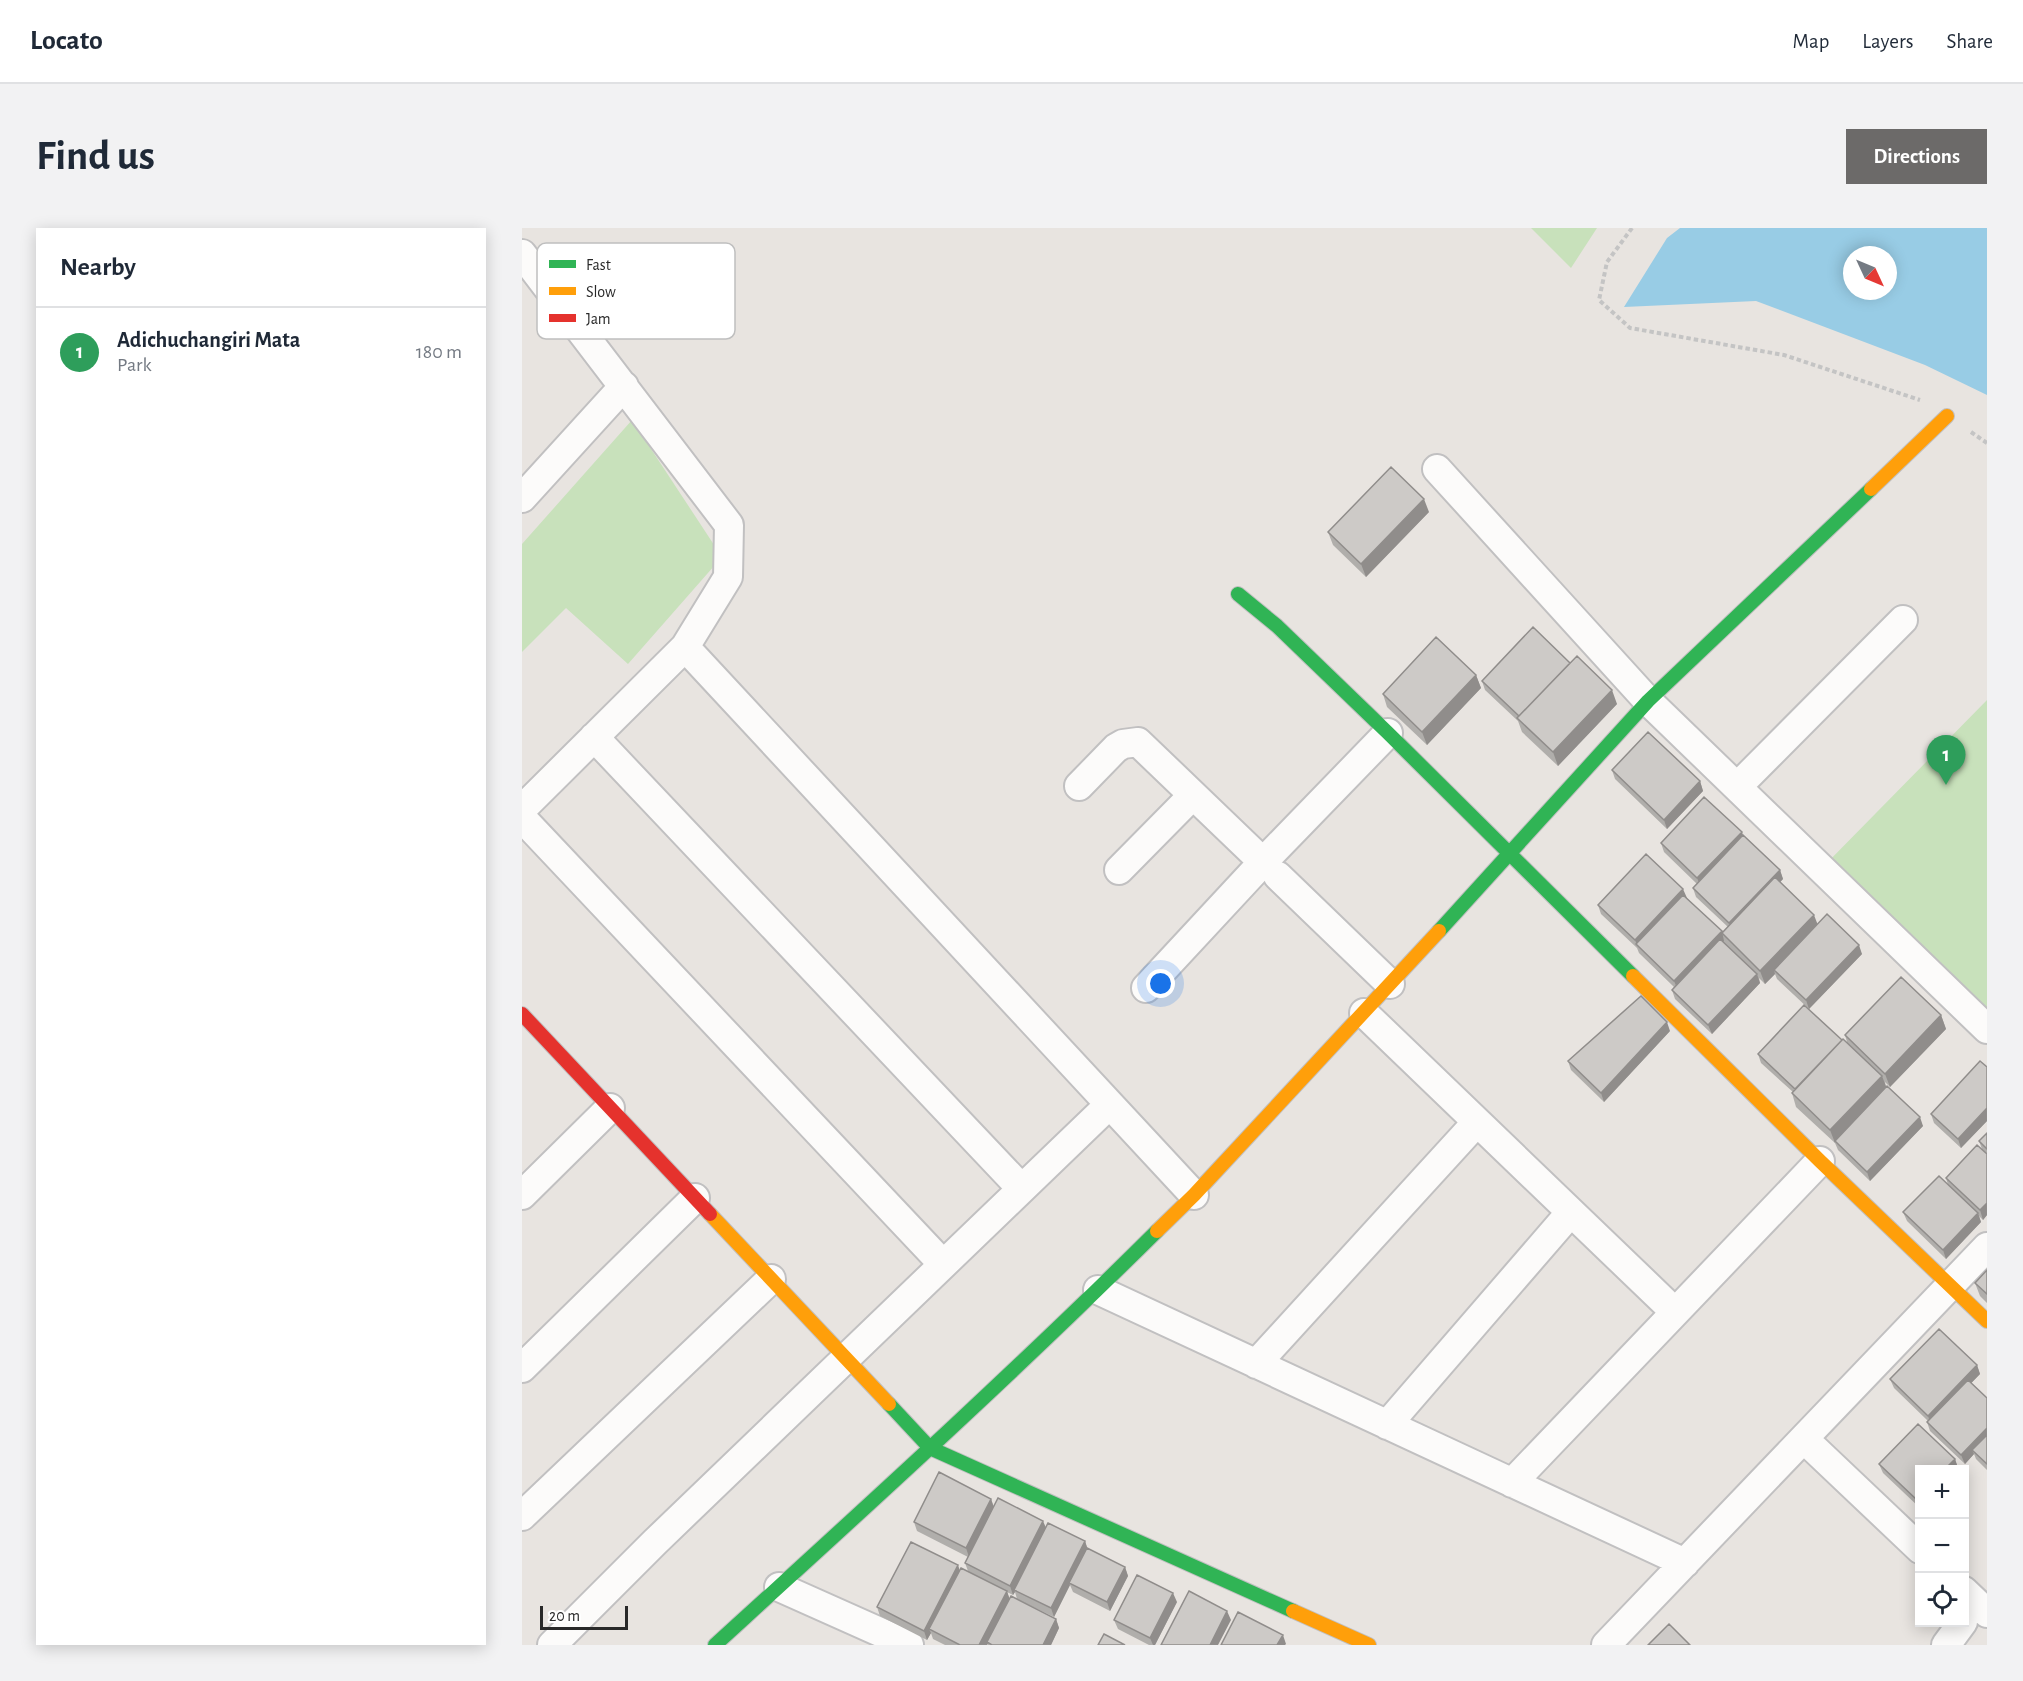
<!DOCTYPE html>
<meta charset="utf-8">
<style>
:root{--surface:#fff;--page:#f2f2f3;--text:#1f2937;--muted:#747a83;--line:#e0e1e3;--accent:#6c6a69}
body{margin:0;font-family:"Alegreya Sans",sans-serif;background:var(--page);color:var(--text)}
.controls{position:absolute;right:18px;bottom:18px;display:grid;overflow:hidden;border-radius:0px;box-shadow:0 3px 15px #0003}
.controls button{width:54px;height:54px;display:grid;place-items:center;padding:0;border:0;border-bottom:2px solid var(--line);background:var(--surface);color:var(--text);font:30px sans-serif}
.compass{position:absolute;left:1321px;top:18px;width:54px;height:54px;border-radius:50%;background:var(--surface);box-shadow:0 3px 15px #0003;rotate:134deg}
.scale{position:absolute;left:18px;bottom:15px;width:88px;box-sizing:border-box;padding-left:6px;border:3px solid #292929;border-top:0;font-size:16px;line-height:21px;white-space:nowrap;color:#292929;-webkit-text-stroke:4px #fff;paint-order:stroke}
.you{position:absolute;left:639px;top:756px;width:21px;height:21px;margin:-15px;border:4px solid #fff;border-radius:50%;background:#1a73e8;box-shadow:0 0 0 9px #1a73e833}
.badge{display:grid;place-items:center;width:39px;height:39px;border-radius:50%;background:var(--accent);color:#fff;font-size:20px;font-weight:700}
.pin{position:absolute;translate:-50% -50px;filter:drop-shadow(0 2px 3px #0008)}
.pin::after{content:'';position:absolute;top:32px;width:21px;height:18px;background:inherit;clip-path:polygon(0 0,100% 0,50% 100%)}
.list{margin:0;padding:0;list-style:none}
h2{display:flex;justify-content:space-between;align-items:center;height:78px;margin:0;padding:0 24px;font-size:26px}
h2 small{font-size:20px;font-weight:400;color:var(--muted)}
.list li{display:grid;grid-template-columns:39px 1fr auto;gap:18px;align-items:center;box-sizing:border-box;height:90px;padding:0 24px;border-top:2px solid var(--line)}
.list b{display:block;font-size:22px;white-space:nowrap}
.list p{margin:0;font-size:20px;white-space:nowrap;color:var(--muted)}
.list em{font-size:20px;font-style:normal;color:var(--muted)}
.icon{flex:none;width:33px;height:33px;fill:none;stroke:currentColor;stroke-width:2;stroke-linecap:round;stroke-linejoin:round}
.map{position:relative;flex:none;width:1465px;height:1417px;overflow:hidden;border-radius:0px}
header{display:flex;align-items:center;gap:36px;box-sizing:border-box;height:84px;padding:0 30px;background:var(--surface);border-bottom:2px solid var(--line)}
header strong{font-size:28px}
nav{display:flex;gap:33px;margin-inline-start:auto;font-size:21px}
.intro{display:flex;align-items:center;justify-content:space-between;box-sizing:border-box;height:144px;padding:0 36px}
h1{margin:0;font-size:42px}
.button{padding:15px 27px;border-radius:0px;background:var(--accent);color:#fff;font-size:21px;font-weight:700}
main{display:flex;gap:36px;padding:0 36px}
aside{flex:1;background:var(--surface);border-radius:0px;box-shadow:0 3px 15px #0003}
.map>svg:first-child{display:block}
</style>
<header>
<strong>Locato</strong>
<nav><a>Map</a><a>Layers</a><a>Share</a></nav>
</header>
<div class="intro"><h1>Find us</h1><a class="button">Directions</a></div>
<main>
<aside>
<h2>Nearby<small></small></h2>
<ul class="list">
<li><span class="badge" style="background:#2e9e5b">1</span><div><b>Adichuchangiri Mata</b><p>Park</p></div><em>180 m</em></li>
</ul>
</aside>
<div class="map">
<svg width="1465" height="1417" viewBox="0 0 1465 1417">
<rect width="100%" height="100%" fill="#e8e4e0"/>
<!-- green -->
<path fill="#c8e1bb" d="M1009,0H1075L1049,40Z
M110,192L200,329L106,436L44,380L0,424V316Z
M1465,472V801L1299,641Z"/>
<!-- water -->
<path fill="#98cce5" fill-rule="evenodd" d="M1158,0H1465V167L1403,137L1234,73L1102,79L1145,10ZM1330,27H1366V63H1330Z"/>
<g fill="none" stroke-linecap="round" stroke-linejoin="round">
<!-- street casing -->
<g stroke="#c1c0c1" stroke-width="32">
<path id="street" d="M0,26L207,297L206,349L163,419L0,581
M915,241L1126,473L1465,801
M0,270L102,158
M163,419L672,967
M72,509L499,960
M557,558L594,520L601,516L616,514L741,634
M1215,559L1381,392
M0,590L420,1035
M597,642L671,567
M756,648L868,756
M624,760L741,634L866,505
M842,785L1153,1084
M0,967L88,880
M576,1062L1163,1335
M734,1136L955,894
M0,1140L173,970
M865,1197L1049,984
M1282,1211L1398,1321
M990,1255L1298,933
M0,1288L249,1051
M257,1359L387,1417
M1442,1363L1465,1385
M30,1417L133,1314L587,877
M1084,1417L1465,1019
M1424,1417L1441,1394"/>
</g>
<!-- fast casing -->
<g stroke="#c1c0c1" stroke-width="16">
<path id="fast" d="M716,366L755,398L866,505L1111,748
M917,703L1126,473L1349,261
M367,1176L408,1220L771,1383
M193,1417C342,1281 492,1145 635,1003"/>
</g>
<!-- slow casing -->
<g stroke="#c1c0c1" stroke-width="16">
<path id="slow" d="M1349,261L1425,188
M1111,748L1298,933L1465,1093
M188,986L367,1176
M635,1003L672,967L917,703
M771,1383L847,1417"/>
</g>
<!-- jam casing -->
<g stroke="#c1c0c1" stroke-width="16">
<path id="jam" d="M0,786L188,986"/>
</g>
<!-- path -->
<path stroke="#c4c4c4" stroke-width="4" stroke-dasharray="4.5 3" stroke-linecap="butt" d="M1110,0L1085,34L1077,72L1108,100L1262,127L1398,172
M1449,204L1465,215"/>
<!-- street -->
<use href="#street" stroke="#fcfbfa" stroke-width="28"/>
<!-- fast -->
<use href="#fast" stroke="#30b455" stroke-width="14"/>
<!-- slow -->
<use href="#slow" stroke="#ff9f0a" stroke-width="14"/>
<!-- jam -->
<use href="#jam" stroke="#e5322d" stroke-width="14"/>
</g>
<!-- wall -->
<path fill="#b0aeab" d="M907,284L844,349L811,317L806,304Z
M1048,435L1095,476L1036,538L1000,504L996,493L963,462L960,453Z
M954,447L959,460L905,517L865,479L861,466Z
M1090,542L1178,553L1181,563L1145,601L1093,551Z
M1221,607L1258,642L1261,651L1258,654L1295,696L1340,726L1287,781L1255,751L1253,746L1243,756L1237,750L1238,755L1190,806L1153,771L1150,762L1152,759L1117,725L1115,720L1079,686L1076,677L1165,670L1200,705L1206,699L1174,669L1171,660L1175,656L1142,624L1139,615Z
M1419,787L1424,801L1368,859L1363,854L1364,859L1401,898L1348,953L1316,922L1313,915L1274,879L1270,865L1271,864L1239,835L1236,826L1320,813L1325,814L1323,807Z
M1148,803L1082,874L1049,842L1046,833Z
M1465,839V893L1439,920L1412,895L1409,886Z
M1465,905V987L1461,992L1457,988L1459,994L1424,1031L1385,993L1381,984L1426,957L1424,950L1460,921L1457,913Z
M1465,1042V1075L1458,1068L1453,1055Z
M1455,1137L1458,1146L1449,1155L1465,1170V1242L1454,1231L1452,1226L1443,1236L1408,1203L1405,1194L1406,1193L1372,1160L1368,1151Z
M1433,1231L1436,1240L1434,1242H1398V1280L1361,1245L1357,1236Z
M469,1271L472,1279L524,1300L563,1313L565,1320L603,1339L606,1348L588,1383L551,1364L548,1357L532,1389L495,1371L493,1364L491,1367L485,1364L487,1370L534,1391L537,1400L529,1417H466L465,1416V1417H423L411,1411L409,1405L405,1412L358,1388L355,1379L438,1342L446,1343L443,1335L446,1329L395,1303L392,1294Z
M655,1374L633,1417H627L596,1401L592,1392Z"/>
<!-- shaded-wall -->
<path fill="#908d8b" d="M902,271L907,284L844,349L839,336Z
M954,447L959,460L905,517L900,504Z
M1090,462L1095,476L1036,538L1031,524Z
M1178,553L1181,563L1145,601L1142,592Z
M1220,604L1223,613L1179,659L1175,650Z
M1258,642L1261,651L1211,704L1207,695Z
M1161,661L1165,670L1115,717L1113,712Z
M1292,687L1297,700L1252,742L1253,746L1243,756L1238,743Z
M1200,703L1202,713L1156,762L1152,753Z
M1337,717L1340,726L1287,781L1284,772Z
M1235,746L1238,755L1190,806L1186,797Z
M1419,787L1424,801L1368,859L1363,846Z
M1145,794L1148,803L1082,874L1079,865Z
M1360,848L1365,861L1313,913V915L1308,902Z
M1465,880V893L1439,920L1436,911Z
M1398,889L1401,898L1348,953L1345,944Z
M1465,975V987L1461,992L1458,982Z
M1456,985L1459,994L1424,1031L1421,1022Z
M1455,1137L1458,1146L1409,1197L1406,1188Z
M1465,1200V1213L1450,1222L1452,1226L1443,1236L1439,1227Z
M1433,1231L1436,1240L1434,1242H1422Z
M1398,1268V1280L1394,1271Z
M469,1271L472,1280L447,1329L444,1320Z
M521,1293L525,1302L492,1362L493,1364L491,1367L488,1358Z
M563,1313L566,1322L547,1355L548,1357L532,1389L529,1380Z
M436,1337L439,1346L407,1401L409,1405L405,1412L402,1403Z
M603,1339L606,1348L588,1383L585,1374Z
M485,1363L488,1372L465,1417H457Z
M651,1365L655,1374L633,1417H631L628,1410Z
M705,1383L709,1392L696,1417H688Z
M534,1391L537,1400L529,1417H521Z
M761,1407L764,1416L763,1417H755Z"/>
<!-- building -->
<path fill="#cdcac7" stroke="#908d8b" stroke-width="1.5" d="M869,239L902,271L839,336L806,304Z
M1011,399L1048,435L997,488L960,453Z
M914,409L954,447L900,504L861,466Z
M1055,428L1090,462L1031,524L995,490Z
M1126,504L1178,553L1142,592L1090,542Z
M1182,569L1220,604L1175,650L1139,615Z
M1221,607L1258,642L1207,695L1171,660Z
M1124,626L1161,661L1113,712L1076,677Z
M1253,649L1292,687L1238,743L1200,705Z
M1161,667L1200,703L1152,753L1114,716Z
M1305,686L1337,717L1284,772L1252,742Z
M1198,711L1235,746L1186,797L1150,762Z
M1379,749L1419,787L1363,846L1323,807Z
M1119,768L1145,794L1079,865L1046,833Z
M1282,777L1320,812L1273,861L1236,826Z
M1321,811L1360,848L1308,902L1270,865Z
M1458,833L1465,839V880L1436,911L1409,886Z
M1365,858L1398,889L1345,944L1313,913Z
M1465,905V921L1457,913Z
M1455,917L1465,926V975L1458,982L1424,950Z
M1417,948L1456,985L1421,1022L1381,984Z
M1465,1042V1066L1453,1055Z
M1417,1101L1455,1137L1406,1188L1368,1151Z
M1446,1152L1465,1170V1200L1439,1227L1405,1194Z
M1396,1196L1433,1231L1422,1242H1398V1268L1394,1271L1357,1236Z
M1465,1207V1236L1450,1222Z
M417,1244L469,1271L444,1320L392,1294Z
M476,1270L521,1293L488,1358L443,1335Z
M526,1295L563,1313L529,1380L492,1362Z
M389,1314L436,1337L402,1403L355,1379Z
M565,1320L603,1339L585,1374L547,1355Z
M439,1340L485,1363L457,1417H438L407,1401Z
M615,1347L651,1365L628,1410L592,1392Z
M667,1363L705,1383L688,1417H639Z
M489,1368L534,1391L521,1417H470L465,1414Z
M716,1384L761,1407L755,1417H699Z
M1147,1396L1168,1417H1126Z
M582,1406L603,1417H576Z"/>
<!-- legend -->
<rect x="15" y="15" width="198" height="96" rx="9" fill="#fff" stroke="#bfbfbf" stroke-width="1.5"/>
<rect x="27" y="32" width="27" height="8" fill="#30b455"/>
<rect x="27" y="59" width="27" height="8" fill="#ff9f0a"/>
<rect x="27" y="86" width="27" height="8" fill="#e5322d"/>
<g font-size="16" fill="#292929">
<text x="64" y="42">Fast</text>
<text x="64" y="69">Slow</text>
<text x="64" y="96">Jam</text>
</g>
</svg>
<div class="controls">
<button>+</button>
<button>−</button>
<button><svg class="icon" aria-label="locate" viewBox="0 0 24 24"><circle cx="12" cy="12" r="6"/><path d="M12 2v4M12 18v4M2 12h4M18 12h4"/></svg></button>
</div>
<svg class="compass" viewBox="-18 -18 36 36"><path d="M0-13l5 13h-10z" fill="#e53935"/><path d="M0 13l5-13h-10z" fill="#747a83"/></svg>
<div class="scale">20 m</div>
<div class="you"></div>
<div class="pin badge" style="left:1424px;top:557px;background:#2e9e5b">1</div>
</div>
</main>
